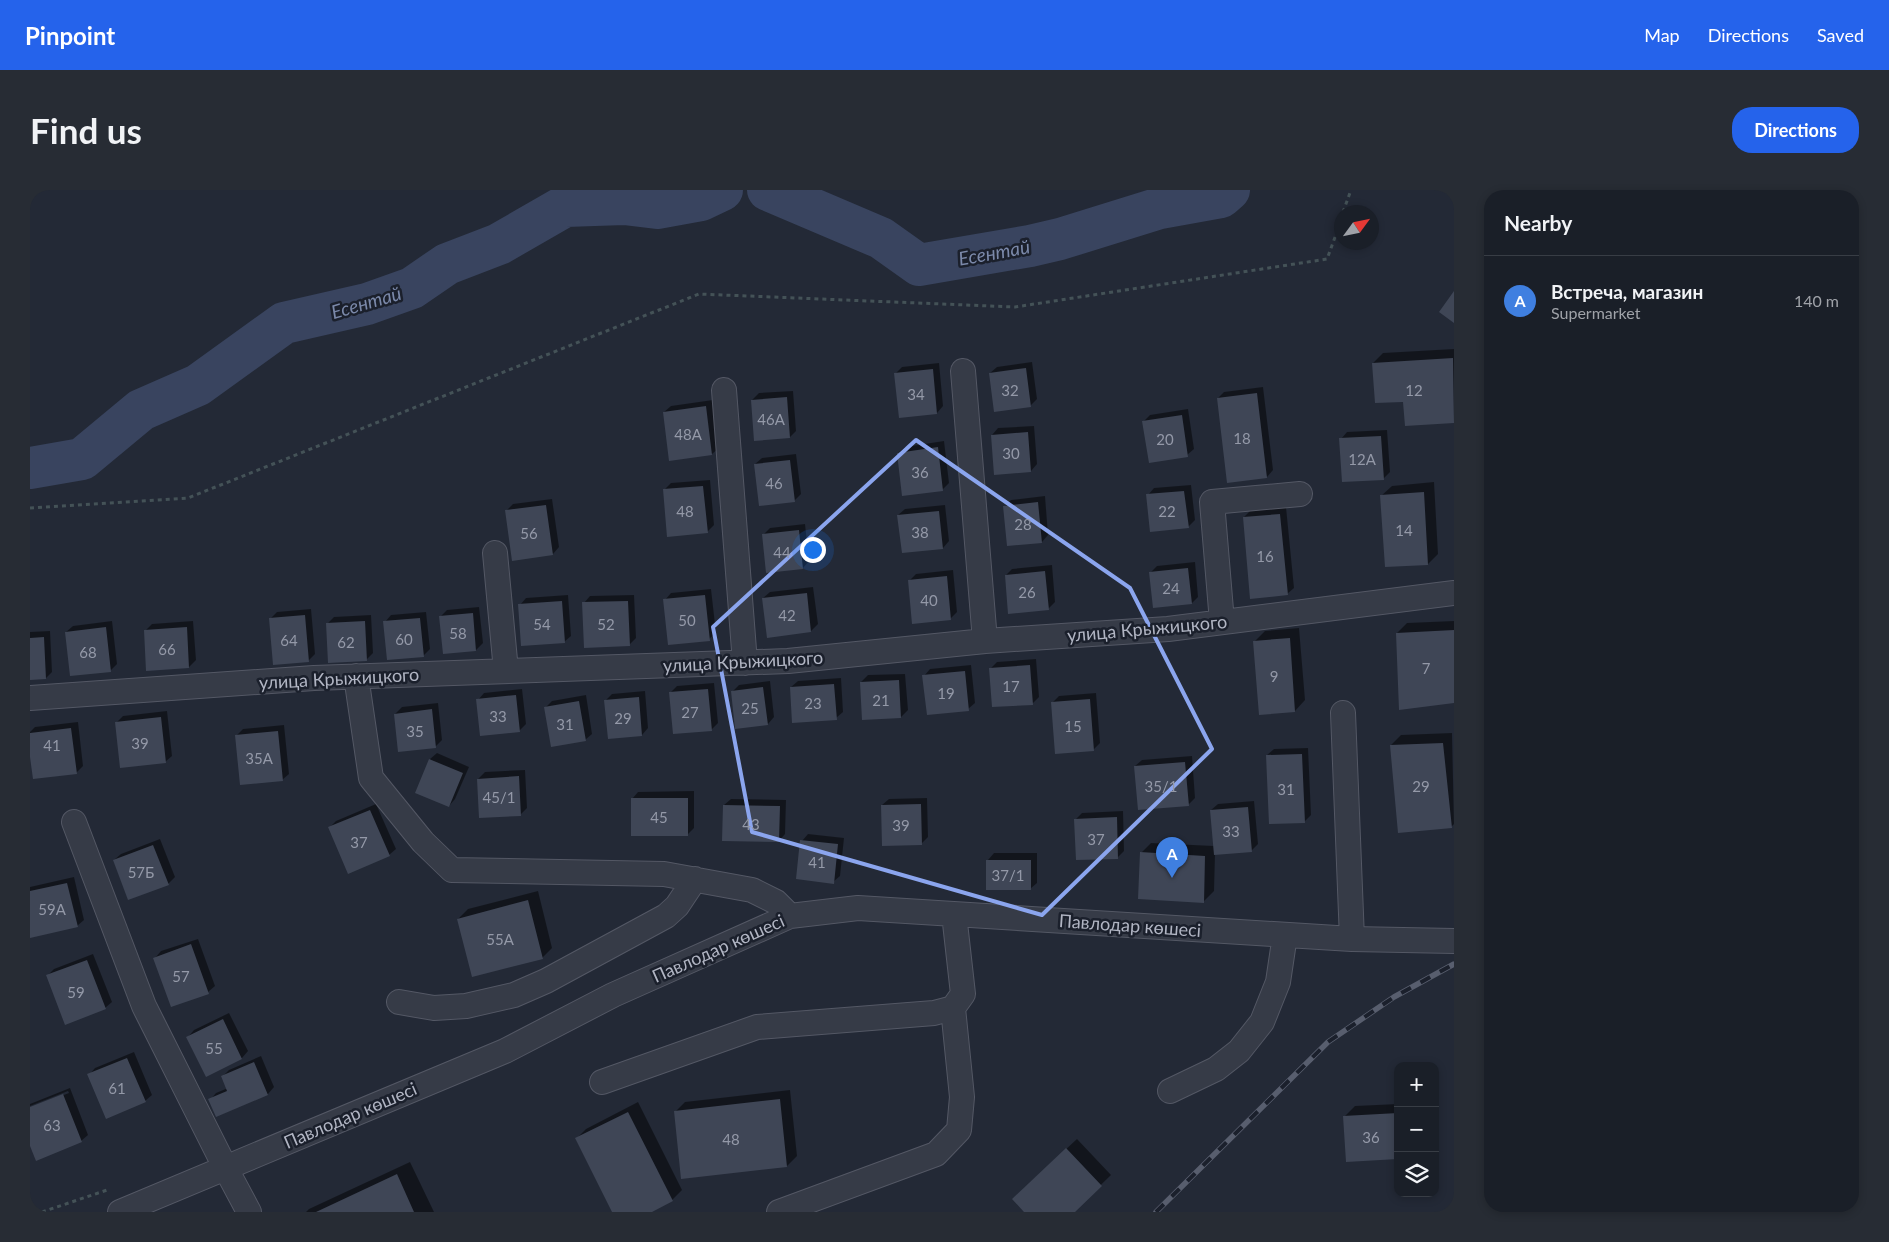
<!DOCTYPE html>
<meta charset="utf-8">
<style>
:root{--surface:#1a1f28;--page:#272c34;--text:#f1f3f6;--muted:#9fa2a8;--line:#383d45;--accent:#2563eb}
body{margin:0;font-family:Lato,sans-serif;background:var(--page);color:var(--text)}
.controls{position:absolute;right:15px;bottom:15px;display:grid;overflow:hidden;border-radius:10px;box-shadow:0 2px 8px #0003}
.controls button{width:45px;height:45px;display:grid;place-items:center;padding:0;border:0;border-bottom:1px solid var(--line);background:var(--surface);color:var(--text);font:25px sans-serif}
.compass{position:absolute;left:1304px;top:15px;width:45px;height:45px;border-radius:50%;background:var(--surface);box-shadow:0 2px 8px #0003;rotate:57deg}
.you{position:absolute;left:782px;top:359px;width:18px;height:18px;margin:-12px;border:4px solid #fff;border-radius:50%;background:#1a73e8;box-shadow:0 0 0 8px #1a73e833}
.badge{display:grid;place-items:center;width:32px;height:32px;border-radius:50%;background:var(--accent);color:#fff;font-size:16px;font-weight:700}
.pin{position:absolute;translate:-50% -41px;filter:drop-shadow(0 1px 2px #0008)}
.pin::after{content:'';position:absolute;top:26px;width:18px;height:15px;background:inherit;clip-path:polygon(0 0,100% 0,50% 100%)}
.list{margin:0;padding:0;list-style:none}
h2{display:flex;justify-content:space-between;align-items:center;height:65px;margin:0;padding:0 20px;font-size:21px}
h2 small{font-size:16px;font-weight:400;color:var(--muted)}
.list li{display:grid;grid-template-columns:32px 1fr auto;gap:15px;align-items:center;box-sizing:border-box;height:90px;padding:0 20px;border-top:1px solid var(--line)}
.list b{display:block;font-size:19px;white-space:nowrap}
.list p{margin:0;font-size:16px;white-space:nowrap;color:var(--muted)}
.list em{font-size:16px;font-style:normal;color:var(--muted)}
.icon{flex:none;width:28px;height:28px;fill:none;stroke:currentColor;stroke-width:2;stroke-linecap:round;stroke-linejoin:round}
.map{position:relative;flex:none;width:1424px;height:1022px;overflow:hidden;border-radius:20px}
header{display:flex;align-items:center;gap:30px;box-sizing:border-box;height:70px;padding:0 25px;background:var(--accent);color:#fff}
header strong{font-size:24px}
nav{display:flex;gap:28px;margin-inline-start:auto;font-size:18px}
.intro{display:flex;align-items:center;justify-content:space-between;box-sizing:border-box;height:120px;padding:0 30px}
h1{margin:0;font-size:35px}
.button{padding:12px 22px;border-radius:20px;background:var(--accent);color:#fff;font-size:18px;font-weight:700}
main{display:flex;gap:30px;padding:0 30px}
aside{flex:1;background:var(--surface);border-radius:20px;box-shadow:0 2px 8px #0003}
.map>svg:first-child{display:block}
</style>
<header>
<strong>Pinpoint</strong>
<nav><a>Map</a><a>Directions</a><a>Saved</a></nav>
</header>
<div class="intro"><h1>Find us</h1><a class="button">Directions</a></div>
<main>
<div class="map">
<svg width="1424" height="1022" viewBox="0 0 1424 1022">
<rect width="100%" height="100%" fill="#232936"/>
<!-- shadow -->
<path fill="#0007" d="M1424,159V232L1376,235L1375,210L1343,173L1353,163Z
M1002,172L1007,209L1000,216L960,183L967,177Z
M909,173L913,216L907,223L866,183L872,177Z
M1233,197L1243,280L1237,287L1188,208L1194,202Z
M763,201L766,241L760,247L722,210L729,203Z
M683,210L689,258L682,264L634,222L641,216Z
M1158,219L1164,259L1157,265L1113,232L1120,225Z
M1004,236L1007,274L1001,281L962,245L968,238Z
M1357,240L1360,282L1353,289L1311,249L1317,242Z
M914,251L919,293L913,299L868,263L875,257Z
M766,264L771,304L764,311L725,274L732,268Z
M680,290L684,335L677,342L634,300L641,293Z
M1404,292L1408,364L1398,374L1351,306L1362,296Z
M1161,295L1165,330L1158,337L1118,305L1124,298Z
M1015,306L1018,345L1012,352L975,316L981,310Z
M522,309L529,357L523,364L476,321L483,314Z
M915,315L919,351L913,358L868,325L875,319Z
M1256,317L1264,398L1257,404L1214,327L1221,320Z
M775,334L779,371L773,378L733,345L740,338Z
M1165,372L1168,407L1162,413L1120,383L1127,376Z
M1022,375L1025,412L1018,419L976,385L982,379Z
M923,380L927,422L920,429L879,391L886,384Z
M783,397L788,434L781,441L738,446L733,408L740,402Z
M681,399L686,443L679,449L635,410L641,403Z
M538,405L541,446L534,452L490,415L496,408Z
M604,405L606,448L599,455L554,413L560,406Z
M449,417L453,453L446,460L414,462L411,426L417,420Z
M281,419L285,464L278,471L241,428L247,422Z
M396,422L400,459L393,466L355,432L361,425Z
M341,425L343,463L336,470L298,433L304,427Z
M82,431L87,474L81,480L36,442L43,436Z
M163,431L166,470L159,477L115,441L122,434Z
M1424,431V511L1367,443L1377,433Z
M1269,438L1275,510L1265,521L1225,451L1235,441Z
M20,441L22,482L16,488L0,489V442Z
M1006,469L1009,507L1003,513L960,479L967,472Z
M941,475L945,513L938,519L894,486L900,479Z
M875,484L878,520L871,527L831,492L838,485Z
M811,488L813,522L806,528L761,497L768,491Z
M740,491L744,527L738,534L702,502L709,495Z
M684,493L688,533L681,540L640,503L647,496Z
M492,499L496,534L489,541L448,510L454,503Z
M615,501L618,538L612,545L575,511L582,504Z
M1066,503L1070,553L1063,560L1023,512L1029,506Z
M556,505L562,544L555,550L516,517L522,511Z
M408,513L412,550L406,556L369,560L365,524L372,517Z
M137,521L142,566L135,572L86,533L93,526Z
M48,532L53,576L46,583L0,557V542L5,537Z
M254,535L259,584L252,590L206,546L213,539Z
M1422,543L1424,634L1421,637L1361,555L1371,545Z
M1278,558L1281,625L1274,632L1237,565L1244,559Z
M407,563L439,577L425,609L419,616L400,569Z
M1162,566L1165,608L1159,614L1105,576L1112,570Z
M495,580L497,618L490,625L448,589L455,582Z
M664,601V638L658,644L602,609L608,602Z
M897,608L898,647L891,654L852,615L859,609Z
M701,609L756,610L755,644L749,651L694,615Z
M1224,611L1228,654L1221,661L1185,664L1184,701L1174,711L1111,663L1121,653L1184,656L1181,620L1188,614Z
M346,614L366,659L359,665L300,637L306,631Z
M1093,621L1094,661L1088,667L1046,629L1052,623Z
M778,644L814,648L810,686L803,692L772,651Z
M130,649L145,687L138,694L84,670L91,664Z
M964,663H1007V693L1000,699L958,670Z
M44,687L54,730L47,736L0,747V697Z
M508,701L522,758L512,768L428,729L438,719Z
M168,749L185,796L178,802L125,768L131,761Z
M63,764L82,812L75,818L17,786L24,779Z
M199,823L218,861L212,868L176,885L158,847L164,840Z
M104,862L122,905L115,911L59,885L65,878Z
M231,866L244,897L238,904L187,926L180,910L186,903L198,898L193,886L199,880Z
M40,898L58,945L51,951L0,953V918L39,903L38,901L0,916V914Z
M760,900L767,966L757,976L645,922L655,912Z
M608,912L652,1000L642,1010L620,1022H583L546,949L556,939Z
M1405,912L1409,956L1405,959Z
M1368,914V968L1314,927L1325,916Z
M1047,949L1081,985L1043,1022H995L993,999Z
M380,972L404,1022H276L279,1019Z"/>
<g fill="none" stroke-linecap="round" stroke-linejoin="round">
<!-- river -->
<path stroke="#39445f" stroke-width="42" d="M738,0L851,48L889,75L1000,56L1030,49L1130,18L1191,7L1199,0
M0,278L52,269L111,220L168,195L254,133L337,114L382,98L417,74L469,54L535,16L594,14L627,18L671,10L692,0"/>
</g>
<!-- building -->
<path fill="#3f4656" d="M1424,101V133L1409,122Z
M1423,168L1424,233L1375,236L1373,212L1345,213L1342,173Z
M996,178L1001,217L964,222L959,183Z
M903,179L907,224L869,228L864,183Z
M1227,203L1237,288L1197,293L1187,208Z
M757,207L760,248L724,251L721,210Z
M676,216L682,265L639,271L633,222Z
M1152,225L1158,267L1119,273L1112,231Z
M998,242L1001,282L964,285L961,245Z
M1351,246L1354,290L1312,292L1309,248Z
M908,257L913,301L872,306L867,263Z
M760,270L765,312L729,316L724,274Z
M673,296L678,343L637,347L633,299Z
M1154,301L1159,338L1120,342L1116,304Z
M1394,302L1398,375L1355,377L1350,305Z
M1008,312L1012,353L977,356L973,316Z
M516,315L523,365L482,371L475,320Z
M909,321L913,359L872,363L867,325Z
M1250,324L1258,405L1220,409L1213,327Z
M769,340L773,379L736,383L732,344Z
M1158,378L1162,414L1123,418L1119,382Z
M1015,381L1019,420L978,424L975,385Z
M917,386L921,430L882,434L878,390Z
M777,403L781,442L737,448L732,408Z
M675,405L680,451L638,455L633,409Z
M532,411L535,453L491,456L488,414Z
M598,411L600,456L554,458L552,412Z
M443,423L446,461L413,464L409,426Z
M275,425L279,472L243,475L239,428Z
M390,428L394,467L357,470L353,431Z
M335,431L337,471L298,473L296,433Z
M76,437L81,482L40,486L35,442Z
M157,437L159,478L116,481L114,440Z
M1424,440V513L1369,520L1366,443Z
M14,447L16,489L0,490V448Z
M1260,448L1265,522L1229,525L1223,451Z
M1000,475L1003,515L962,517L959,478Z
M935,481L939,521L897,525L892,485Z
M869,490L871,528L832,530L830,492Z
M804,494L807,530L762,533L760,497Z
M733,497L738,535L705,539L701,501Z
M678,499L682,541L643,544L639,502Z
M486,505L490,542L450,546L446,509Z
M609,507L612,546L578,549L574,510Z
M1060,509L1064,561L1025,564L1021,512Z
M549,511L556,551L521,557L514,517Z
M402,519L406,558L368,562L364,524Z
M131,527L136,573L90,578L85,532Z
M41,538L47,584L3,589L0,567V543Z
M248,541L253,591L210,595L205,545Z
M1413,553L1422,638L1368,643L1360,555Z
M1272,564L1275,633L1239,634L1236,565Z
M399,569L433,583L419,617L385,603Z
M1155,572L1159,616L1108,620L1104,576Z
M489,586L491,626L449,628L447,589Z
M601,608H658V646H601Z
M891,614L892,655L852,656L851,615Z
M693,615L750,616L749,652L692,651Z
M1218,617L1222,662L1184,665L1180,620Z
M340,620L360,666L318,684L298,637Z
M1087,627L1088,669L1046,670L1044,629Z
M770,650L808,654L804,694L766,689Z
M123,655L139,695L98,710L83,670Z
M1110,662L1175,666L1174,713L1108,709Z
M956,670H1001V700H956Z
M37,693L48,737L0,748V701Z
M498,710L513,769L442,787L427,729Z
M161,754L179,804L141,817L123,768Z
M57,770L76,819L35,835L16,785Z
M193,829L212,869L176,887L156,847Z
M97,868L116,912L76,929L57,884Z
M224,872L238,905L186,927L178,909L197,901L191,886Z
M33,904L52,952L6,971L0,956V917Z
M750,909L757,977L651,989L644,921Z
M598,922L643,1011L622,1022H582L545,948Z
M1368,923V969L1316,972L1313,926Z
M1036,958L1072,996L1045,1022H994L982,1009Z
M367,984L384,1022H286Z"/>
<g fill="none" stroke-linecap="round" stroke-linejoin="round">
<!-- minor casing -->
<g stroke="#545865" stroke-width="26">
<path id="minor" d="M933,181L955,451
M694,200L715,473
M465,363L476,481
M1192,432L1182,312L1270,304
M326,486L341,588L393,652L422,680L634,684L722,700L746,712L760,726
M0,508L284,488L758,471L955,451L1138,439L1424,403
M1313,523L1322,749
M44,632L114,816L195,977L219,1022
M369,812L404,818L436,816L484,805L516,791L636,726L647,716L665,689
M572,892L727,837L904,823L923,818L933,804L924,724
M1140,901L1186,879L1209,861L1232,832L1248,792L1255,745
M90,1022L475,861L583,805L760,726L828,718L1322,749L1424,751
M749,1022L906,964L929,940L932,907L923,818"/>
</g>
<!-- path -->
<path stroke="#445257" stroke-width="3" stroke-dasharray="4 4" stroke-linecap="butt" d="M1313,22L1321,0
M0,318L158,308L669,104L985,117L1297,69L1312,28
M12,1022L80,999"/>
<!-- minor -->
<use href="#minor" stroke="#363b47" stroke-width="24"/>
<!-- rail casing -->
<g stroke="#585e6e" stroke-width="5.5">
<path id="rail" d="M1126,1022L1298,852L1364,807L1424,774"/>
</g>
<!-- rail -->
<use href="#rail" stroke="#1b202c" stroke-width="4" stroke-dasharray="11" stroke-linecap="butt"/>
</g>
<!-- marked area -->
<path fill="none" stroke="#8ba5ee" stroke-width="4" stroke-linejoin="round" d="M886,250L1100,398L1182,559L1012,725L722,642L683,437Z"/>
<g text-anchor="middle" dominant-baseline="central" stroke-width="5" stroke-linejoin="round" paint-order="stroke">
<!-- number labels -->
<g font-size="15" fill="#9499a8">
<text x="980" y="200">32</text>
<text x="1384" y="200">12</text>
<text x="886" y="204">34</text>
<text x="741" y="229">46А</text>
<text x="658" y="244">48А</text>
<text x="1212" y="248">18</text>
<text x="1135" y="249">20</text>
<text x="981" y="263">30</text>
<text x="1332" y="269">12А</text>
<text x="890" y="282">36</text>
<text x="744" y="293">46</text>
<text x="655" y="321">48</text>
<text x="1137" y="321">22</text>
<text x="993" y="334">28</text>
<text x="1374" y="340">14</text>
<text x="890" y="342">38</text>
<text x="499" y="343">56</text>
<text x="752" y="362">44</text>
<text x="1235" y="366">16</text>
<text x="1141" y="398">24</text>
<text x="997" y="402">26</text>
<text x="899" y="410">40</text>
<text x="757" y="425">42</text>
<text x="657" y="430">50</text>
<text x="512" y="434">54</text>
<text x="576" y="434">52</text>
<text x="428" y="443">58</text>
<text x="374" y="449">60</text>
<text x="259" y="450">64</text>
<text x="316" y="452">62</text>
<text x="137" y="459">66</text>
<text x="58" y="462">68</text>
<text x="1396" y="478">7</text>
<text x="1244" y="486">9</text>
<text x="981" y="496">17</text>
<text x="916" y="503">19</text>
<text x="851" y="510">21</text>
<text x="783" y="513">23</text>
<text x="720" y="518">25</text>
<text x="660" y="522">27</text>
<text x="468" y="526">33</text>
<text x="593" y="528">29</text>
<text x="535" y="534">31</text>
<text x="1043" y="536">15</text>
<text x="385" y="541">35</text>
<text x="110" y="553">39</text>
<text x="22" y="555">41</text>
<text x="229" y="568">35А</text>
<text x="1131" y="596">35/1</text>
<text x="1391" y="596">29</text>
<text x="1256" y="599">31</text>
<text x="469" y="607">45/1</text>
<text x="629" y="627">45</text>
<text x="721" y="634">43</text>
<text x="871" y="635">39</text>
<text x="1201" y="641">33</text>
<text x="1066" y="649">37</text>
<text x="329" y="652">37</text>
<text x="787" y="672">41</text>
<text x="111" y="682">57Б</text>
<text x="978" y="685">37/1</text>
<text x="22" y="719">59А</text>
<text x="470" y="749">55А</text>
<text x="151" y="786">57</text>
<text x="46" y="802">59</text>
<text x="184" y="858">55</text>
<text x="87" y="898">61</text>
<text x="22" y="935">63</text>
<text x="1341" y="947">36</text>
<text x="701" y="949">48</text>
</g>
<!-- street labels -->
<g font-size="18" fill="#b1b5c3" stroke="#1b202c">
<text transform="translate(1117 438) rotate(-5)">улица Крыжицкого</text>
<text transform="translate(713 471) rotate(-3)">улица Крыжицкого</text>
<text transform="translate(309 488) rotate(-3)">улица Крыжицкого</text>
<text transform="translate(1100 735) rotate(4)">Павлодар көшесі</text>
<text transform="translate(688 758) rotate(-24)">Павлодар көшесі</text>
<text transform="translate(320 925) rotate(-23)">Павлодар көшесі</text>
</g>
<!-- water labels -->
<g font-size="19" font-style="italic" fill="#7b89aa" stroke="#1b202c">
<text transform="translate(964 62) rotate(-10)">Есентай</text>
<text transform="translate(336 112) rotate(-16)">Есентай</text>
</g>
</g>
</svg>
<div class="controls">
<button>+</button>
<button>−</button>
<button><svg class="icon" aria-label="layers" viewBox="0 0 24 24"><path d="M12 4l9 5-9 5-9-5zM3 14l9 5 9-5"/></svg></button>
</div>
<svg class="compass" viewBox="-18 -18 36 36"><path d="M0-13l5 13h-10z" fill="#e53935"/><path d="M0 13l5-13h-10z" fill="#9fa2a8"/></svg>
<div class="you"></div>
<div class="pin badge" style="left:1142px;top:688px;background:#3f7fe0">A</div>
</div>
<aside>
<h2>Nearby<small></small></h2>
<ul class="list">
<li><span class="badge" style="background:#3f7fe0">A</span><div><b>Встреча, магазин</b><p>Supermarket</p></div><em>140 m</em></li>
</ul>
</aside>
</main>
